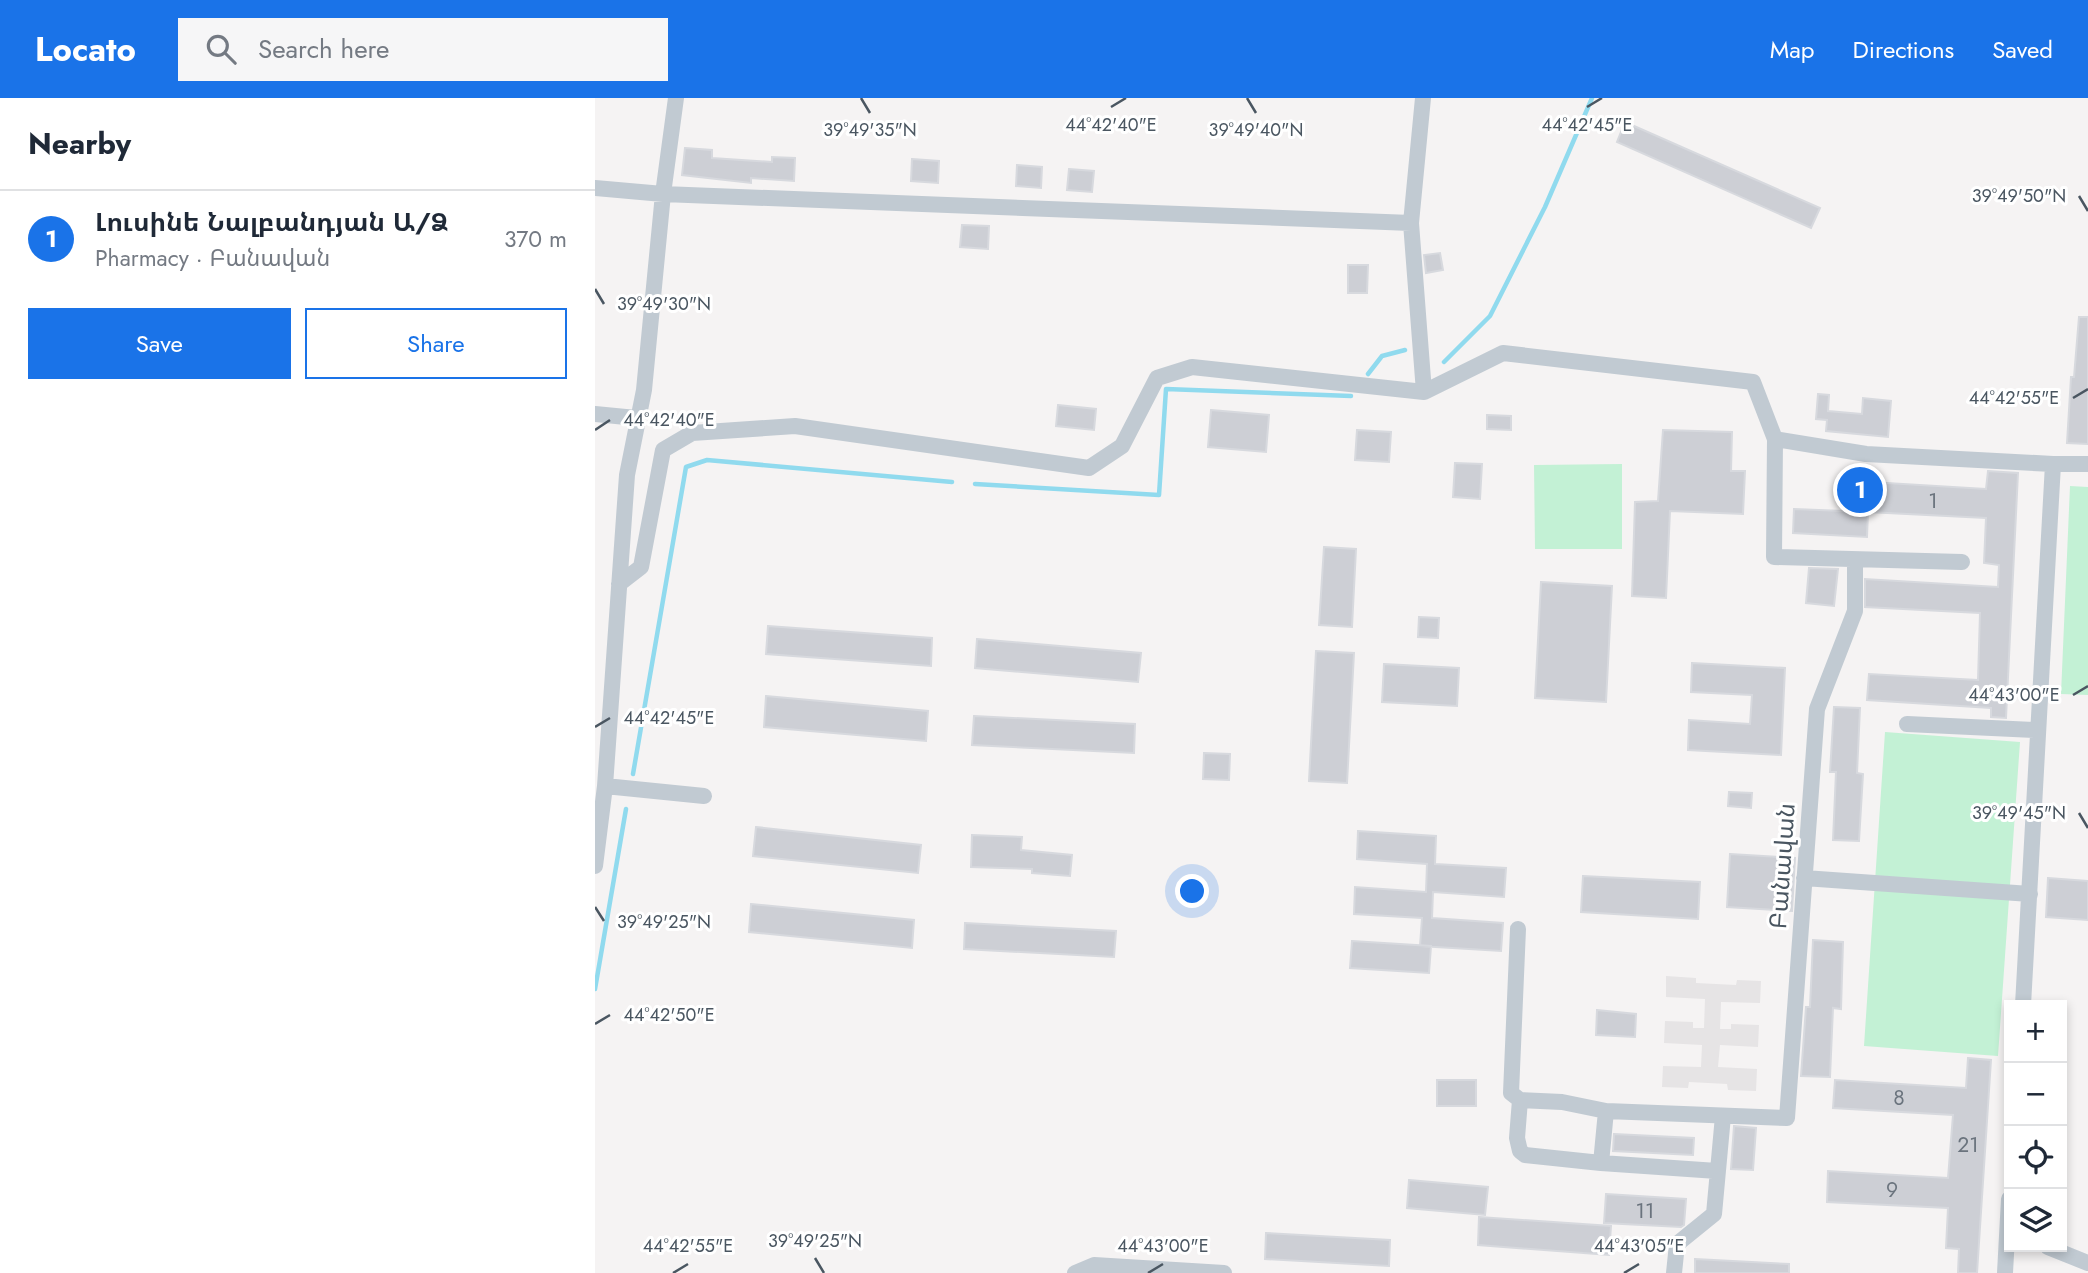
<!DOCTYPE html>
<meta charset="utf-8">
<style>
:root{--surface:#fff;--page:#f6f6f7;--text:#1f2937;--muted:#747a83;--line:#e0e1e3;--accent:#1a73e8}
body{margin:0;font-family:Jost,"Noto Sans Armenian",sans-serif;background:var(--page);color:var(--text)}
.controls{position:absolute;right:21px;bottom:21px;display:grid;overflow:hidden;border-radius:0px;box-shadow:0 4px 10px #0003}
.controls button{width:63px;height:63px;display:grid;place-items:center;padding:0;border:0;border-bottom:2px solid var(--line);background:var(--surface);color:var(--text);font:35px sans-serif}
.you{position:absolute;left:598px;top:794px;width:24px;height:24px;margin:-18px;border:5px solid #fff;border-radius:50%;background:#1a73e8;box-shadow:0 0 0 10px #1a73e833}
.badge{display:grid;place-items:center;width:46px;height:46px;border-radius:50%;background:var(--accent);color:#fff;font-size:23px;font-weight:700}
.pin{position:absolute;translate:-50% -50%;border:4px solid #fff;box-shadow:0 2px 7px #0006}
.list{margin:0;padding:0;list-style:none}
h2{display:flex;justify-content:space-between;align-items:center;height:91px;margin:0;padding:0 28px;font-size:30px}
h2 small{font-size:23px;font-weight:400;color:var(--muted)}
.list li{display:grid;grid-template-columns:46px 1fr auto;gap:21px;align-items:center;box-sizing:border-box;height:98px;padding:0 28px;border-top:2px solid var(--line)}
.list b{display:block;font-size:26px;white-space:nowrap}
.list p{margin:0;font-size:23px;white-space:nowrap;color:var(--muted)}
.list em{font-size:23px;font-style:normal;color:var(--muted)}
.actions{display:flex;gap:14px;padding:21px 28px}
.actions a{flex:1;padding:16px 0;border:2px solid var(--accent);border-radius:0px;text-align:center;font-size:24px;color:var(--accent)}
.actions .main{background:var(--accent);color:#fff}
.icon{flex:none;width:38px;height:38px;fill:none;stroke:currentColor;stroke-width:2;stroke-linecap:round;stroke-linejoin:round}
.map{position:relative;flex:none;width:1493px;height:1175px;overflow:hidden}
header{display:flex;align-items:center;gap:42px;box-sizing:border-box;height:98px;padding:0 35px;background:var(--accent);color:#fff}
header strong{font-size:33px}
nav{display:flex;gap:38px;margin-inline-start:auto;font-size:24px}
.search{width:490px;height:63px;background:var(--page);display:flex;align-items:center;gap:18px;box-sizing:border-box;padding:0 24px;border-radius:0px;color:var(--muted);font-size:26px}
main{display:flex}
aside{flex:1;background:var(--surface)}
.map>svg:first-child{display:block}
</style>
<header>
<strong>Locato</strong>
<div class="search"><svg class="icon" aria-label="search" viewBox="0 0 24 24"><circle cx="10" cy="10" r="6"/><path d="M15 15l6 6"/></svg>Search here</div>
<nav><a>Map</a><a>Directions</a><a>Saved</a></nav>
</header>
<main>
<aside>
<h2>Nearby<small></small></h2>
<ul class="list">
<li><span class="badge">1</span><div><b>Լուսինե Նալբանդյան Ա/Ձ</b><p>Pharmacy · Բանավան</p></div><em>370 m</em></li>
</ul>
<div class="actions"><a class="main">Save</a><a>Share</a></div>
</aside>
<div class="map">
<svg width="1493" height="1175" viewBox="0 0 1493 1175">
<rect width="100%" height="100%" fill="#f5f3f3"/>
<!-- education -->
<path fill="#e6e4e5" d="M1071,878L1101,880V885L1141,887L1142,882L1166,883L1165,905L1126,904L1125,931H1136V926L1164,927L1163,949L1125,947L1123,969L1162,971L1161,993L1133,992L1132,986L1094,984L1093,990L1067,989L1068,968L1106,969L1107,947L1069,945L1070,923L1098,924V930H1109L1110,901L1071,899Z"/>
<!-- green -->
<path fill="#c3f1d5" d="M1027,366V451H940L939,367Z
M1475,388L1493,389V597L1466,596Z
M1290,634L1425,644L1403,958L1269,948Z"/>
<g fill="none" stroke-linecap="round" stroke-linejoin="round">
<!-- stream -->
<path stroke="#90daee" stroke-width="4.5" d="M849,264L895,218L950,109L997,0
M773,276L787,258L810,252
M380,386L564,397L571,291L756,298
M38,676L91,369L112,362L357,384
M0,891L31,711"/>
</g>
<!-- building -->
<path fill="#cdcfd5" stroke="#d7d9de" stroke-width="2" d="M1030,24L1225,110L1216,130L1022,44Z
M90,50L117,52V60L177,64V59L200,60L199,83L156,80V85L87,77Z
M317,61L344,63L343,85L316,83Z
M422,67L447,69L446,90L421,88Z
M474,71L499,73L497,94L472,92Z
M367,127L394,128L393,151L365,149Z
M845,155L848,172L831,175L829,157Z
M753,167H773L772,195H753Z
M1484,219H1493V346L1472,345L1476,279H1479Z
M1223,296L1234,297L1233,313L1267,316L1268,300L1296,303L1293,339L1231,333L1232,322L1221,321Z
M463,307L501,311L499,332L461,328Z
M616,312L674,317L671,354L613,349Z
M892,317L916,318V332L892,331Z
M762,332L796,334L794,364L760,362Z
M1068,332L1137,334L1136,373H1150L1148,416L1075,413L1071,500L1037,498L1040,404L1063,403Z
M860,365L887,366L885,401L858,399Z
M1393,373L1423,375L1411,620L1396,619V610L1272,602L1274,576L1383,582L1385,515L1270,509V481L1403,489L1404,467L1389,465L1391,420L1273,414L1276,384L1391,391Z
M1199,411L1273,414L1272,439L1198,435Z
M729,449L761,451L757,529L724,527Z
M1214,470L1243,471L1239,508L1211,505Z
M946,484L1017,488L1011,604L940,600Z
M824,519L844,520L843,540L823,539Z
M173,528L337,540L336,568L171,556Z
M382,541L546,555L543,584L380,570Z
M721,553L759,555L752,685L714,683Z
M1097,565L1190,570L1186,657L1093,652L1094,622L1155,626L1157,597L1096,594Z
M789,566L864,570L862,608L787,604Z
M171,598L333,613L331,643L169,629Z
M1239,609L1265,610L1262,675L1268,676L1264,743L1238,742L1241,674H1235Z
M379,618L540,626L539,655L377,647Z
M609,655L635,656L634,682L608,681Z
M1134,694L1157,695L1156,710L1133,708Z
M161,729L326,747L323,775L158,758Z
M763,733L841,738L840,766L911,770L909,799L838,794L837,820L908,825L906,853L825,848L827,820L759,816L760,789L831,794L832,766L762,761Z
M377,737L427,739L426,752L477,757L475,778L437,775V771L376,769Z
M1135,756L1200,760L1197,813L1132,809Z
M988,778L1105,784L1103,821L986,814Z
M1453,780L1493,783V822L1451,819Z
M156,806L319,822L317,850L154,834Z
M370,825L521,833L519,859L369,851Z
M1218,842L1248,844L1246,911L1238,910L1235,979L1206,978L1211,909H1215Z
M757,843L836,848L834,875L755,870Z
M1002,912L1041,916L1040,939L1001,937Z
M1373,960L1396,962L1382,1175H1363L1364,1151L1351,1150L1353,1110L1232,1104L1233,1073L1353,1080L1358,1017L1238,1010L1240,982L1371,990Z
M842,982H881V1008H842Z
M1139,1028L1161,1030L1158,1072L1136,1071Z
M1019,1036L1099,1040L1098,1057L1018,1053Z
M814,1082L893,1089L890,1117L812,1110Z
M1011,1096L1091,1101L1089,1127L1086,1129L1009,1125Z
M884,1119L1016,1128L1014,1157L883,1147Z
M671,1135L795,1142L794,1168L670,1161Z
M1100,1161L1194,1166V1175H1100Z"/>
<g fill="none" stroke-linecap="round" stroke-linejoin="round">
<!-- minor -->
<path stroke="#c1cad2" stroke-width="16" d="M828,0L816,125L829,294
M0,90L68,96L816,125
M0,316L41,320
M1180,341L1271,356L1458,366
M24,486L46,469L68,352L97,335L200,328L494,370L527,348L562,280L597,269L829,294L908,255L1158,284L1180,341L1179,459L1367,464
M1312,626L1441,632
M10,688L109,698
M0,768L10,688L32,377L49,292L68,96L81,0
M1209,780L1435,796
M923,831L916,995L925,1002L967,1004L1011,1013
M1428,907L1458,366H1493
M925,1002L922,1040L925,1053L930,1057L1006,1065
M1122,1073L1006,1065L1011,1013L1192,1020L1222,611L1260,513V462
M1453,1149L1493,1165
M480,1175L499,1167L629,1175
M1079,1175L1082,1146L1119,1116L1128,1018
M1410,1175L1414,1101"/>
</g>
<!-- ticks -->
<path fill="none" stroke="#4a5661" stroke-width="2.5" d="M266,0L275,15M652,0L661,15M516,9L531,0M992,9L1007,0M1484,98L1493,113M0,191L9,206M1478,300L1493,291M0,332L15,322M1478,597L1493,588M0,629L15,620M1484,715L1493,730M0,809L9,823M0,926L15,917M220,1160L229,1175M78,1175L93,1166M553,1175L568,1166M1029,1175L1044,1166"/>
<g text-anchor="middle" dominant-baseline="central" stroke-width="6" stroke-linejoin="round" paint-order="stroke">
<!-- number labels -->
<g font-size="21" fill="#6b747e">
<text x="1338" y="403">1</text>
<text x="1304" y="1000">8</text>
<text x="1373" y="1047">21</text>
<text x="1297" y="1092">9</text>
<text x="1050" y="1113">11</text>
</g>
<!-- street labels -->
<g font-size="24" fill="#4a5661" stroke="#fff">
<text transform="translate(1187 768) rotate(-86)">Բանավան</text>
</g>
</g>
<g font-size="18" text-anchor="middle" fill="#4a5661" stroke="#fff" stroke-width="6" stroke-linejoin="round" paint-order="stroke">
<text x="516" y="33">44°42'40"E</text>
<text x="992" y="33">44°42'45"E</text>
<text x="275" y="38">39°49'35"N</text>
<text x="661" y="38">39°49'40"N</text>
<text x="1424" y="104">39°49'50"N</text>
<text x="69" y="212">39°49'30"N</text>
<text x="1419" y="306">44°42'55"E</text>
<text x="74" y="328">44°42'40"E</text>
<text x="1419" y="603">44°43'00"E</text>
<text x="74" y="626">44°42'45"E</text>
<text x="1424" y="721">39°49'45"N</text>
<text x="69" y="830">39°49'25"N</text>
<text x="74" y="923">44°42'50"E</text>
<text x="220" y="1149">39°49'25"N</text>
<text x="93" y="1154">44°42'55"E</text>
<text x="568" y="1154">44°43'00"E</text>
<text x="1044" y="1154">44°43'05"E</text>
</g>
</svg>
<div class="controls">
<button>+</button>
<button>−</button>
<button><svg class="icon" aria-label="locate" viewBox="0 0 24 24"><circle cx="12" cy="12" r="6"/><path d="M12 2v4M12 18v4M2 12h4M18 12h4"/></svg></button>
<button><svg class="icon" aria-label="layers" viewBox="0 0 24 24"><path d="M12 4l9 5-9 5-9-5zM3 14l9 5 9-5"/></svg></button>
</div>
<div class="you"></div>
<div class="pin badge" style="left:1265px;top:392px">1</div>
</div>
</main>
